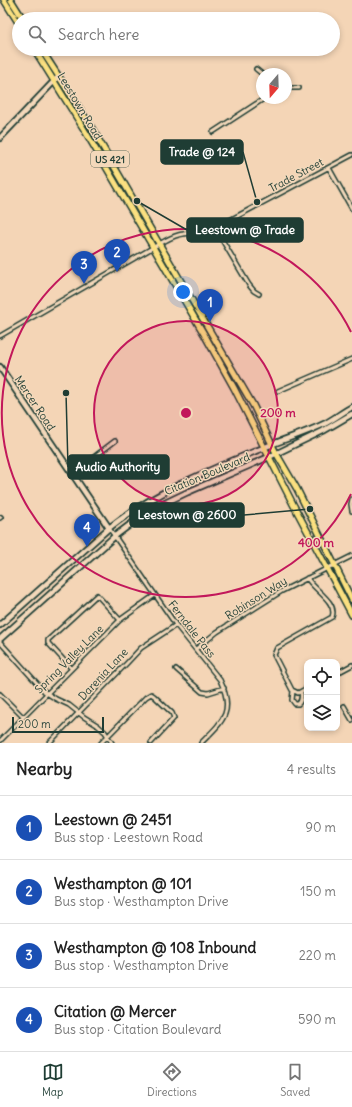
<!DOCTYPE html>
<meta charset="utf-8">
<style>
:root{--surface:#fff;--page:#f6f6f6;--text:#222;--muted:#767676;--line:#e0e0e0;--accent:#1f3d34}
body{margin:0;font-family:Delius,sans-serif;background:var(--page);color:var(--text)}
.controls{position:absolute;right:12px;bottom:12px;display:grid;overflow:hidden;border-radius:8px;box-shadow:0 2px 6px #0003}
.controls button{width:36px;height:36px;display:grid;place-items:center;padding:0;border:0;border-bottom:1px solid var(--line);background:var(--surface);color:var(--text);font:20px sans-serif}
.compass{position:absolute;left:256px;top:68px;width:36px;height:36px;border-radius:50%;background:var(--surface);box-shadow:0 2px 6px #0003;rotate:199deg}
.scale{position:absolute;left:12px;bottom:10px;width:92px;box-sizing:border-box;padding-left:4px;border:2px solid #1f3d34;border-top:0;font-size:11px;line-height:14px;white-space:nowrap;color:#1f3d34;-webkit-text-stroke:3px #f3d8ba;paint-order:stroke}
.you{position:absolute;left:183px;top:292px;width:14px;height:14px;margin:-10px;border:3px solid #fff;border-radius:50%;background:#1a73e8;box-shadow:0 0 0 6px #1a73e833}
.badge{display:grid;place-items:center;width:26px;height:26px;border-radius:50%;background:var(--accent);color:#fff;font-size:13px;font-weight:700}
.pin{position:absolute;translate:-50% -33px;filter:drop-shadow(0 1px 2px #0008)}
.pin::after{content:'';position:absolute;top:21px;width:14px;height:12px;background:inherit;clip-path:polygon(0 0,100% 0,50% 100%)}
.list{margin:0;padding:0;list-style:none}
h2{display:flex;justify-content:space-between;align-items:center;height:52px;margin:0;padding:0 16px;font-size:17px}
h2 small{font-size:13px;font-weight:400;color:var(--muted)}
.list li{display:grid;grid-template-columns:26px 1fr auto;gap:12px;align-items:center;box-sizing:border-box;height:64px;padding:0 16px;border-top:1px solid var(--line)}
.list b{display:block;font-size:15px;white-space:nowrap}
.list p{margin:0;font-size:13px;white-space:nowrap;color:var(--muted)}
.list em{font-size:13px;font-style:normal;color:var(--muted)}
.icon{flex:none;width:22px;height:22px;fill:none;stroke:currentColor;stroke-width:2;stroke-linecap:round;stroke-linejoin:round}
.map{position:relative;flex:none;width:352px;height:743px;overflow:hidden}
.search{position:absolute;background:var(--surface);box-shadow:0 2px 6px #0003;left:12px;right:12px;top:12px;height:44px;display:flex;align-items:center;gap:10px;box-sizing:border-box;padding:0 14px;border-radius:22px;color:var(--muted);font-size:15px}
.sheet{height:308px;background:var(--surface)}
nav{display:flex;justify-content:space-around;align-items:center;box-sizing:border-box;height:56px;border-top:1px solid var(--line);background:var(--surface);font-size:11px;color:var(--muted)}
nav a{display:grid;justify-items:center;gap:2px}
nav .on{color:var(--accent)}
.map>svg:first-child{display:block}
</style>
<div class="map">
<svg width="352" height="743" viewBox="0 0 352 743">
<rect width="100%" height="100%" fill="#f4d5b6"/>
<filter id="ink" filterUnits="userSpaceOnUse"><feTurbulence type="fractalNoise" baseFrequency=".025" numOctaves="2"/><feDisplacementMap in="SourceGraphic" scale="8" xChannelSelector="R" yChannelSelector="G"/><feConvolveMatrix kernelMatrix="1 2 1 2 8 2 1 2 1" color-interpolation-filters="sRGB"/></filter>
<g filter="url(#ink)">
<g fill="none" stroke-linecap="round" stroke-linejoin="round">
<!-- street casing -->
<g stroke="#1f3d34" stroke-width="6">
<path id="street" d="M256,69L262,74
M286,88H299
M213,132L265,98
M329,168L352,209
M215,228L249,285L254,291L259,294
M0,336L159,244C167,240 174,235 183,234C195,232 203,233 215,228L352,155
M278,391L352,359
M73,473L115,441
M352,499L351,504L352,511
M0,518L1,517
M109,528L176,625L220,680C235,712 223,721 201,743
M0,642L45,692L56,699L69,705L84,717L97,725L105,732L112,743
M196,649L217,632L282,591L352,556
M71,668L48,643V640L97,595L120,620
M176,669L202,692L208,693L224,688
M337,673L352,665
M307,688L298,693L292,690L274,655L277,648L332,617C338,602 314,590 307,578
M293,691L292,700L295,704H298C302,701 302,697 301,692
M0,694L23,717
M344,706L352,720
M0,741L120,620L155,595
M49,743L127,663L141,648L176,625
M101,743L146,697L151,694L154,696L172,713L174,718L151,743"/>
</g>
<!-- secondary casing -->
<g stroke="#1f3d34" stroke-width="8">
<path id="secondary" d="M0,138L59,76
M0,367L109,528
M0,625L109,528C154,492 210,470 263,448C284,439 306,433 326,423C335,418 343,412 352,407
M0,639L115,536L148,511L188,492L269,457L323,431L352,414"/>
</g>
<!-- primary casing -->
<g stroke="#1f3d34" stroke-width="8">
<path id="primary" d="M4,0L19,24
M11,0L23,19
M34,49L85,131L204,334L234,388L293,504L352,615
M41,49L90,125L253,405L276,453L297,489L352,600"/>
</g>
<!-- street -->
<use href="#street" stroke="#f3d8ba" stroke-width="3"/>
<!-- secondary -->
<use href="#secondary" stroke="#f3d8ba" stroke-width="4.5"/>
<!-- primary -->
<use href="#primary" stroke="#fbe080" stroke-width="5"/>
</g>
</g>
<!-- distance rings -->
<circle cx="186" cy="413" r="92" fill="#c2185b" fill-opacity=".12"/>
<g fill="none" stroke="#c2185b" stroke-width="2">
<circle cx="186" cy="413" r="92"/>
<path d="M351 494A184 184 0 1 1 351 332"/>
</g>
<g text-anchor="middle" dominant-baseline="central" stroke-width="3" stroke-linejoin="round" paint-order="stroke">
<!-- shield labels -->
<rect fill="#f3d8ba" stroke="#5f6c5c" stroke-width="1" x="91" y="151" width="38" height="16" rx="3"/>
<g font-size="10" font-weight="bold" fill="#1f3d34">
<text x="110" y="159">US 421</text>
</g>
<!-- street labels -->
<g font-size="11" fill="#1f3d34" stroke="#f3d8ba">
<text transform="translate(80 106) rotate(59)">Leestown Road</text>
<text transform="translate(296 175) rotate(-28)">Trade Street</text>
<text transform="translate(35 403) rotate(56)">Mercer Road</text>
<text transform="translate(207 474) rotate(-23)">Citation Boulevard</text>
<text transform="translate(256 598) rotate(-32)">Robinson Way</text>
<text transform="translate(192 629) rotate(52)">Ferndale Pass</text>
<text transform="translate(69 659) rotate(-45)">Spring Valley Lane</text>
<text transform="translate(103 674) rotate(-47)">Darenia Lane</text>
</g>
</g>
<circle cx="186" cy="413" r="6" fill="#c2185b" stroke="#f3d8ba" stroke-width="2"/>
<g font-size="12" text-anchor="middle" font-weight="bold" fill="#c2185b" stroke="#f3d8ba" stroke-width="3" stroke-linejoin="round" paint-order="stroke">
<text x="278" y="417">200 m</text>
<text x="316" y="547">400 m</text>
</g>
<!-- callouts -->
<path fill="none" stroke="#1f3d34" stroke-width="1.5" d="M257 202L243 152M137 201L187 230M66 393L68 467M310 509L244 515"/>
<g fill="#1f3d34" stroke="#f3d8ba" stroke-width="1.5">
<circle cx="257" cy="202" r="4"/>
<circle cx="137" cy="201" r="4"/>
<circle cx="66" cy="393" r="4"/>
<circle cx="310" cy="509" r="4"/>
</g>
<g fill="#1f3d34" stroke="#1f3d34" stroke-width="1.5">
<rect x="161" y="140" width="82" height="24" rx="4"/>
<rect x="187" y="218" width="116" height="24" rx="4"/>
<rect x="68" y="455" width="101" height="24" rx="4"/>
<rect x="130" y="503" width="114" height="24" rx="4"/>
</g>
<g font-size="12" text-anchor="middle" font-weight="bold" fill="#fff">
<text x="202" y="156">Trade @ 124</text>
<text x="245" y="234">Leestown @ Trade</text>
<text x="118" y="471">Audio Authority</text>
<text x="187" y="519">Leestown @ 2600</text>
</g>
</svg>
<div class="controls">
<button><svg class="icon" aria-label="locate" viewBox="0 0 24 24"><circle cx="12" cy="12" r="6"/><path d="M12 2v4M12 18v4M2 12h4M18 12h4"/></svg></button>
<button><svg class="icon" aria-label="layers" viewBox="0 0 24 24"><path d="M12 4l9 5-9 5-9-5zM3 14l9 5 9-5"/></svg></button>
</div>
<svg class="compass" viewBox="-18 -18 36 36"><path d="M0-13l5 13h-10z" fill="#e53935"/><path d="M0 13l5-13h-10z" fill="#767676"/></svg>
<div class="scale">200 m</div>
<div class="you"></div>
<div class="pin badge" style="left:210px;top:322px;background:#1a4fb4">1</div>
<div class="pin badge" style="left:117px;top:272px;background:#1a4fb4">2</div>
<div class="pin badge" style="left:84px;top:284px;background:#1a4fb4">3</div>
<div class="pin badge" style="left:87px;top:547px;background:#1a4fb4">4</div>
<div class="search"><svg class="icon" aria-label="search" viewBox="0 0 24 24"><circle cx="10" cy="10" r="6"/><path d="M15 15l6 6"/></svg>Search here</div>
</div>
<section class="sheet">
<h2>Nearby<small>4 results</small></h2>
<ul class="list">
<li><span class="badge" style="background:#1a4fb4">1</span><div><b>Leestown @ 2451</b><p>Bus stop · Leestown Road</p></div><em>90 m</em></li>
<li><span class="badge" style="background:#1a4fb4">2</span><div><b>Westhampton @ 101</b><p>Bus stop · Westhampton Drive</p></div><em>150 m</em></li>
<li><span class="badge" style="background:#1a4fb4">3</span><div><b>Westhampton @ 108 Inbound</b><p>Bus stop · Westhampton Drive</p></div><em>220 m</em></li>
<li><span class="badge" style="background:#1a4fb4">4</span><div><b>Citation @ Mercer</b><p>Bus stop · Citation Boulevard</p></div><em>590 m</em></li>
</ul>
</section>
<nav>
<a class="on"><svg class="icon" aria-label="map" viewBox="0 0 24 24"><path d="M3 6l6-2 6 2 6-2v14l-6 2-6-2-6 2zM9 4v14M15 6v14"/></svg>Map</a>
<a><svg class="icon" aria-label="directions" viewBox="0 0 24 24"><path d="M12 3l9 9-9 9-9-9zM9 14v-3h6M13 9l2 2-2 2"/></svg>Directions</a>
<a><svg class="icon" aria-label="saved" viewBox="0 0 24 24"><path d="M7 4h10v16l-5-4-5 4z"/></svg>Saved</a>
</nav>
